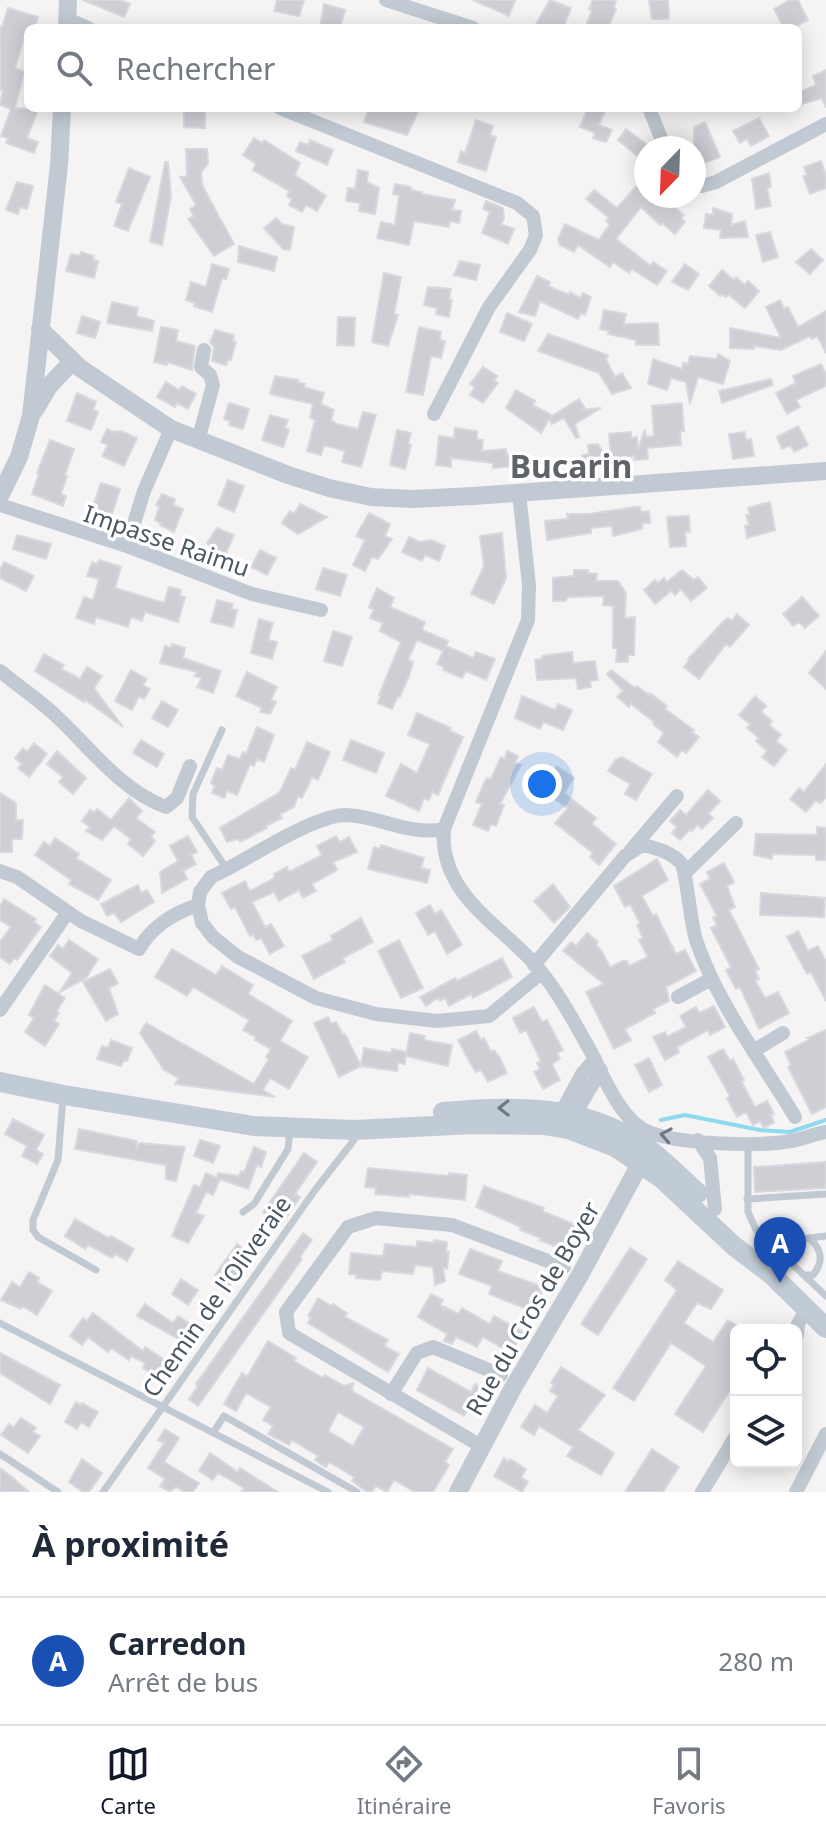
<!DOCTYPE html>
<html lang="fr">
<meta charset="utf-8">
<style>
:root{--surface:#fff;--page:#f6f6f7;--text:#1f2937;--muted:#747a83;--line:#e0e1e3;--accent:#111827}
body{margin:0;font-family:"Noto Sans",sans-serif;background:var(--page);color:var(--text)}
.controls{position:absolute;right:24px;bottom:24px;display:grid;overflow:hidden;border-radius:12px;box-shadow:0 4px 20px #0003}
.controls button{width:72px;height:72px;display:grid;place-items:center;padding:0;border:0;border-bottom:2px solid var(--line);background:var(--surface);color:var(--text);font:40px sans-serif}
.compass{position:absolute;left:634px;top:136px;width:72px;height:72px;border-radius:50%;background:var(--surface);box-shadow:0 4px 20px #0003;rotate:203deg}
.you{position:absolute;left:542px;top:784px;width:28px;height:28px;margin:-20px;border:6px solid #fff;border-radius:50%;background:#1a73e8;box-shadow:0 0 0 12px #1a73e833}
.badge{display:grid;place-items:center;width:52px;height:52px;border-radius:50%;background:var(--accent);color:#fff;font-size:26px;font-weight:700}
.pin{position:absolute;translate:-50% -66px;filter:drop-shadow(0 2px 4px #0008)}
.pin::after{content:'';position:absolute;top:42px;width:28px;height:24px;background:inherit;clip-path:polygon(0 0,100% 0,50% 100%)}
.list{margin:0;padding:0;list-style:none}
h2{display:flex;justify-content:space-between;align-items:center;height:104px;margin:0;padding:0 32px;font-size:34px}
h2 small{font-size:26px;font-weight:400;color:var(--muted)}
.list li{display:grid;grid-template-columns:52px 1fr auto;gap:24px;align-items:center;box-sizing:border-box;height:128px;padding:0 32px;border-top:2px solid var(--line)}
.list b{display:block;font-size:30px;white-space:nowrap}
.list p{margin:0;font-size:26px;white-space:nowrap;color:var(--muted)}
.list em{font-size:26px;font-style:normal;color:var(--muted)}
.icon{flex:none;width:44px;height:44px;fill:none;stroke:currentColor;stroke-width:2;stroke-linecap:round;stroke-linejoin:round}
.map{position:relative;flex:none;width:826px;height:1492px;overflow:hidden}
.search{position:absolute;background:var(--surface);box-shadow:0 4px 20px #0003;left:24px;right:24px;top:24px;height:88px;display:flex;align-items:center;gap:20px;box-sizing:border-box;padding:0 28px;border-radius:12px;color:var(--muted);font-size:30px}
.sheet{height:232px;background:var(--surface)}
nav{display:flex;justify-content:space-around;align-items:center;box-sizing:border-box;height:112px;border-top:2px solid var(--line);background:var(--surface);font-size:22px;color:var(--muted)}
nav a{display:grid;justify-items:center;gap:4px}
nav .on{color:var(--accent)}
.map>svg:first-child{display:block}
</style>
<div class="map">
<svg width="826" height="1492" viewBox="0 0 826 1492">
<rect width="100%" height="100%" fill="#f5f3f3"/>
<g fill="none" stroke-linecap="round" stroke-linejoin="round">
<!-- stream -->
<path stroke="#90daee" stroke-width="4" d="M661,1120L685,1115L760,1130L790,1132L826,1120"/>
</g>
<!-- building -->
<path fill="#cdcfd5" stroke="#d7d9de" stroke-width="2" fill-rule="evenodd" d="M83,0H120L130,4L124,17Z
M277,0H304L299,16L274,11Z
M473,0H515L509,16Z
M550,0L571,8L563,28L553,25L551,28H545L536,24Z
M593,0H616L614,7L616,9L608,28H585L592,11L589,9Z
M649,0H668L669,19H652Z
M790,0H798L808,20L793,28H784L774,9Z
M324,4L345,10L340,28H320Z
M8,8L38,17L35,28H28V39L24,37L15,68L24,72L15,108L38,110L27,138L38,142L34,153L6,143L8,138L1,136L11,109L0,105L3,90H0V26L2,27Z
M826,70V108L822,98L802,104L798,93L816,85L813,76Z
M184,108H205V128L184,127Z
M369,108H420L407,135L364,122Z
M588,108H606L599,125L612,130L606,142L593,138L595,133L580,127Z
M759,118L769,136L751,146L747,139L740,143L733,131Z
M476,120L493,126L490,135L496,137L486,171L458,162L461,151L465,153Z
M705,122L720,157L694,167V127Z
M626,129L646,144V163L618,140Z
M254,138L262,143L264,140L300,163L295,175L326,196L317,211L306,205L302,212L289,205L292,199L287,196L289,191L253,170L256,164L243,155Z
M310,140L333,150L327,165L296,151L300,142L308,145Z
M186,149H207L208,164L201,172L202,185L234,244L214,256L188,219L194,216L190,209L196,205L180,177L187,176Z
M821,161L826,176V188L810,194L803,176L807,175L804,167Z
M165,162H168L171,196L162,245L150,242Z
M129,168L150,177L128,231L114,226L122,204L116,202Z
M358,170L368,172L367,182L379,188L375,214L359,211L360,203L346,201L348,188L355,189Z
M769,173L771,187L767,188L771,206L756,209L752,179Z
M646,175V196H661L684,215L681,218L685,222L675,234L662,223L660,225L641,207L616,239L651,266L653,262L667,271L657,285L632,269L629,273L613,262L610,267L578,245L574,252L560,245L558,239L565,224L599,240L610,224L606,221L609,218L586,199L594,190L617,208Z
M17,182L33,186L27,209L20,207L18,214L6,210Z
M395,184L411,187V190L422,192V194L455,200L452,210L461,211L459,223L450,221L449,227L414,221L409,245L377,238L381,222L395,225L399,195L393,194Z
M486,201L503,208L504,219L501,224L514,229L508,244L482,233L490,212L483,209Z
M713,208L732,214L731,225L745,221L748,237L720,238L721,230L704,228L706,214L713,215Z
M276,218L282,224L294,227L290,250L283,249L264,228Z
M770,232L778,257L763,262L756,235Z
M239,246L277,257L274,271L238,262Z
M811,249L823,260L810,274L796,262Z
M81,252L94,256L93,260L98,261L94,278L66,271L71,254L80,256Z
M460,261L480,265L476,280L454,275Z
M212,264L229,269L226,279L222,278L212,312L194,306L195,303L186,300L191,282L206,287Z
M685,264L699,274L688,290L672,282Z
M722,270L734,280L736,277L745,285L748,281L759,291L745,308L729,295L726,297L722,294L720,296L709,286Z
M384,273L401,277L394,314L398,315L388,346L372,342Z
M537,276L550,282L548,286L569,295L570,292L580,298L583,293L591,297L585,315L581,313L578,319L540,301L535,316L519,312Z
M428,287L451,289L449,299L452,300L449,317L436,314L437,308L424,305Z
M780,300L784,309L788,307L798,327L826,311V353L817,336L812,339L810,336L781,350L754,346V349L730,348V328L781,338L766,307Z
M112,302L138,308L136,316L154,321L152,331L107,323Z
M604,310L626,314L624,324L658,323L659,345H636V340L608,334L609,331L600,329Z
M507,313L532,324L524,341L500,332Z
M82,316L100,322L95,338L77,333Z
M338,317L355,318L354,346L337,345Z
M161,327L178,330L176,341L195,346L192,370L167,362V365L154,362Z
M419,327L441,332L440,340L445,341L441,358L431,356L423,395L406,392Z
M215,330L234,335L233,341L236,342L231,360L228,359L226,365L212,361L214,347L210,342Z
M548,334L608,355L606,360L615,377L622,373L631,388L612,394L599,373L538,351Z
M718,354L730,361L723,384L698,377L690,404L686,382L671,378L667,390L648,384L653,359L682,369L683,363L688,364L690,356L717,359Z
M821,364L826,374V386L796,400L800,407L787,414L776,393L796,383L793,376Z
M483,367L497,376L494,380L498,383L483,403L470,395L475,387L470,384Z
M275,376L298,380L297,382L305,384L304,387L324,393L321,404L334,410L331,420L337,424L358,429L363,412L376,415L361,467L342,462L345,451L324,445L321,455L307,451L315,420L310,418L313,404L270,394Z
M771,379L773,385L722,403L719,391Z
M166,382L179,390L182,386L196,394L188,409L177,403L175,407L157,397Z
M516,390L535,401L533,405L551,415L550,417L579,399L585,408L581,410L601,408L575,424L579,437L576,438L564,418L552,424L549,419L541,433L506,408Z
M77,393L96,402L93,410L98,412L91,430L67,421Z
M229,403L249,409L243,429L229,425L230,421L224,419Z
M682,403L684,431H680L681,445L647,448L648,459L634,460L635,456L611,458L609,434L631,432V438L637,437L638,450L645,429L646,437L654,436L652,406Z
M270,415L288,420L285,428L289,430L283,447L262,440Z
M798,426L808,445L794,452L791,445L782,449L777,437Z
M455,428L477,431V439L483,440L482,451L506,449L507,455L515,454L516,466L493,468V463L451,458V467L436,465L439,436L454,438Z
M107,429L114,432L121,431L137,438L124,466L102,456L108,445L101,442Z
M397,430L411,433L408,444L411,445L405,469L390,465Z
M745,432L746,440L751,439L754,456L733,459L729,434Z
M50,440L74,449L65,475L67,476L61,494L66,496L63,506L32,494L39,474L37,473Z
M598,444L604,454L605,467L583,469L582,455L589,454L588,445Z
M228,480L244,486L234,512L218,505Z
M101,483L120,489L111,517L92,510Z
M162,494L175,499L173,505L183,509L174,532L160,525L161,523L155,520L159,507L156,505Z
M770,502L775,530L747,538L745,526L749,525L746,515L750,514L748,508Z
M300,504L327,517L298,534L282,523L290,511L294,514Z
M635,507H640L641,512L649,511L650,523H642V529L613,536L612,526L591,528V533L547,540L545,521L568,519L567,514H589Z
M369,513L390,524L385,536L392,539L378,559L372,557L365,571L353,565L365,540L356,536Z
M689,516L690,532H685L686,546L670,547L667,517Z
M217,528L234,535L221,564L204,556L210,545L207,543Z
M502,533L506,578L494,604L471,594L484,566L480,536Z
M17,535L51,544L46,559L13,549Z
M409,537L420,542L431,540L445,546L439,561L425,555L422,561L402,552Z
M260,550L276,558L267,575L251,567Z
M99,560L121,567L115,588L164,603L169,587L181,590L180,596L185,597L178,622L145,612L142,621L131,617L128,627L96,617L94,624L76,618L84,597L93,600L99,579L87,576L92,562L97,564Z
M4,562L34,576L26,591L0,578V569Z
M323,568L347,575L340,596L316,589Z
M574,570H588V573L597,574L596,581H618L626,593L625,618L635,617L634,655H628V662H616L617,648H613V606L603,605L604,596L568,597L565,601H553V578L574,576Z
M682,570L694,580L698,577L707,588L691,601L681,589L675,595L671,591L655,604L644,590L655,580L658,583L664,578L667,582Z
M377,588L394,598L390,607L425,622L422,630L448,641L446,646L473,658L476,652L495,659L486,680L466,671L462,678L443,670L444,667L437,664L443,651L417,640L408,660L413,662L409,676L400,697L398,696L392,709L378,703L381,696L379,695L401,642L380,631L383,623L370,618L374,610L369,607Z
M802,597L819,616L805,628L799,622L793,626L783,614Z
M217,600L233,604L231,609L237,610L233,627L211,622Z
M737,614L749,625L730,647L726,644L699,679L684,667L689,660L688,659L723,622L728,618L732,621Z
M259,619L273,623L268,640L277,642L272,659L251,653Z
M333,631L352,637L342,666L324,661Z
M172,644L185,648L183,658L221,671L213,693L197,687L202,678L195,676L197,672L160,663L165,646L171,648Z
M826,651V689L809,673Z
M572,652L573,663L595,661L598,680L590,681L591,687L578,689L576,678L537,680L535,660L542,659V656Z
M44,654L64,665L61,669L80,679L87,667L102,676L94,688L123,727L85,700L84,702L35,671Z
M131,670L147,679L143,685L150,689L144,699L139,696L132,710L115,701Z
M611,670L635,688L637,686L649,695L650,693L667,706L665,709L694,730L692,732L699,737L686,753L682,750L677,757L658,742L664,733L653,724L654,722L631,704L629,707L617,697L623,691L607,674Z
M247,672L277,687L271,700L276,702L270,714L260,712L262,708L236,696Z
M522,696L555,710L558,704L572,710L563,730L543,722L540,729L515,718Z
M755,696L766,706L761,712L772,721L769,725L781,735L776,741L787,750L774,766L762,757L767,751L756,741L759,738L747,728L750,724L739,715Z
M162,701L178,710L168,727L152,718Z
M417,713L451,728L450,731L463,737L438,795L432,792L429,800L424,798L419,811L386,796L401,764L417,773L430,744L408,735Z
M257,727L274,735L264,762L257,759L254,766L250,764L237,795L227,791L224,798L212,793L215,786L211,783L217,768L222,770L228,755L240,759L243,752L246,754Z
M141,740L164,754L157,767L133,753Z
M351,740L384,753L376,773L343,760Z
M307,742L330,752L318,780L312,777L302,798L298,796L294,807L280,814L282,818L266,826L267,828L240,842L238,839L227,842L220,828L280,792L291,768L295,770Z
M34,743L47,754L29,777L18,768L22,764L15,758L23,748L27,752Z
M57,751L86,778L73,794L59,782L63,777L47,764Z
M507,751L518,756L515,763L521,765L500,804L504,805L496,826L491,824L488,831L473,825L482,804L476,802L485,781L487,778L491,779L501,757L505,759Z
M622,757L652,774L636,800L625,794L630,784L608,771L615,760Z
M826,764V797L821,803L815,801L806,812L790,799L799,788L804,792Z
M557,766L574,778L564,793L596,818L592,824L616,844L599,865L590,857L593,853L555,823L568,808L541,790Z
M708,790L720,801L708,814L713,818L702,829L697,825L692,831L690,829L680,840L672,833L677,827L670,821L680,810L686,815Z
M0,793L16,803V820H23L22,839H12V852H0Z
M129,798L142,811L136,818L155,832L151,837L155,841L143,856L128,844L131,839L114,826L102,840L86,831L90,827L82,821L90,810L94,813L97,809L111,820Z
M817,827L826,828V860H816V855L772,854V859L754,855L756,834L817,835Z
M188,836L197,852L191,855L196,864L183,871L187,879L162,893L160,872L178,861L170,846Z
M336,836L340,842L349,837L357,852L333,862L337,870L312,884L316,891L303,898L299,890L279,901L274,892L252,902L265,927L271,924L284,946L270,954L261,938L256,940L253,934L250,936L235,907L231,909L222,893L245,881L250,891L269,881L275,877L274,874L287,867L289,872L322,855L317,846Z
M55,838L79,854L76,858L111,880L98,900L69,884L71,880L35,855L44,842L50,846Z
M381,845L424,858L421,868L430,870L427,883L368,869L374,847L380,849Z
M657,859L668,880L642,896L653,916L656,914L676,954L685,950L696,971L666,987L669,1001L653,1009L655,1013L625,1029L631,1040L614,1049L586,992L604,984L563,951L571,942L576,946L587,933L598,942L596,945L601,950L610,967L623,961H627L629,966L648,957L639,940L643,938L637,925L640,923L630,904L625,907L614,886Z
M724,863L734,882L727,886L735,907L729,910L759,969L755,971L759,979L755,980L765,998L778,992L789,1013L759,1029L740,987L736,989L726,970L731,967L711,928L717,925L713,918L717,916L700,884L710,879L707,872Z
M553,884L570,907L554,923L534,901Z
M138,885L141,893L147,890L154,902L121,922L114,913L107,916L101,904Z
M761,893L825,898L824,917L760,915Z
M4,899L36,919L34,922L41,927L17,960L14,958L10,964L0,957V942L11,927L0,920V906Z
M430,905L435,914L441,910L462,945L447,954L435,931L428,935L416,913Z
M361,918L373,942L343,958L345,962L314,979L302,956L333,940L331,936Z
M798,931L808,951L818,946L826,962V1001L811,972L807,974L787,937Z
M69,940L98,959L86,978L60,992L72,973L50,956L58,945L63,949Z
M399,940L423,988L401,998L378,951Z
M172,949L216,975L222,966L253,985L248,994L292,1021L280,1041L308,1057L289,1089L270,1078L263,1090L275,1097L175,1084L179,1078L164,1070L140,1033L146,1023L254,1084L269,1059L266,1057L271,1049L255,1040L256,1037L243,1030L249,1020L193,987L187,996L155,977Z
M502,958L512,977L473,998L471,994L449,1006L445,998L440,1001L438,998L426,1006L420,997L455,978L457,981Z
M110,969L118,983L109,988L118,1014L106,1021L83,982Z
M45,985L65,998L56,1012L59,1013L54,1021L59,1024L45,1046L25,1032L34,1018L29,1015Z
M714,1006L725,1027L710,1035L708,1030L677,1047L679,1052L665,1060L653,1037L665,1032L667,1037L686,1027L680,1016L696,1007L699,1013Z
M534,1007L542,1022L547,1020L563,1050L557,1053L560,1059L552,1064L560,1080L543,1089L534,1072L540,1069L537,1063L541,1061L526,1030L520,1033L513,1018Z
M328,1017L331,1024L336,1022L343,1035L345,1034L361,1066L364,1048L391,1053L392,1049L406,1052L405,1064L398,1063L397,1071L361,1066L339,1077L314,1023Z
M826,1030V1107L812,1114L788,1067L791,1065L785,1052L809,1040L807,1038Z
M476,1031L481,1040L484,1038L491,1052L494,1050L500,1058L507,1073L488,1082L481,1070L476,1072L470,1063L458,1040Z
M410,1033L425,1036L424,1040L452,1045L448,1066L406,1056Z
M111,1040L132,1048L127,1061L124,1060L121,1066L97,1059L102,1046L108,1048Z
M723,1049L730,1061L733,1059L744,1080L741,1081L755,1107L767,1101L774,1114L771,1115L774,1122L764,1128L760,1121L753,1125L746,1112L737,1117L727,1098L730,1096L708,1057Z
M649,1058L662,1085L649,1092L635,1065Z
M13,1119L44,1135L36,1150L43,1154L37,1164L22,1156L27,1146L5,1134Z
M79,1129L137,1141L136,1149L140,1143L185,1147L176,1181L166,1179V1165L75,1149Z
M200,1140L220,1146L213,1163L194,1156Z
M254,1147L266,1152L261,1167L257,1165L248,1189L220,1179L213,1195L206,1192L196,1213L204,1216L188,1243L172,1236L194,1185L200,1187L206,1173L217,1178L218,1173L239,1176L241,1171L244,1172Z
M304,1153L317,1162L295,1194L300,1197L281,1225L263,1212Z
M826,1162V1188L755,1192L754,1167Z
M368,1168L449,1176V1173L467,1175L465,1200L409,1194V1197L375,1194L376,1188L365,1187Z
M484,1186L544,1208L542,1211L576,1225L566,1251L539,1240L541,1238L520,1230L521,1227L476,1207Z
M75,1219L109,1238L111,1236L134,1249L127,1261L115,1254L112,1258L88,1245L85,1249L65,1236Z
M303,1233L312,1240L300,1257L302,1259L198,1406L189,1399L198,1386L196,1384Z
M434,1240L447,1242L446,1252H449L447,1269L443,1268L445,1281L435,1285L433,1267L415,1265L413,1274L382,1271L380,1280L356,1278L357,1275L349,1274L351,1253L383,1256L385,1244L417,1247V1241L434,1243Z
M237,1244L255,1257L237,1281L234,1279L226,1291L214,1282L218,1277L215,1275Z
M630,1248L647,1259L598,1335L581,1324Z
M470,1249L502,1261L498,1271L543,1287L538,1304L535,1303L532,1311L489,1294L492,1286L459,1274Z
M678,1261L723,1290L711,1309L697,1303L684,1323L713,1342L728,1320L736,1325V1381L703,1432L675,1414L706,1366L671,1343L634,1401L613,1388L677,1290L665,1280Z
M29,1272L39,1278L37,1282L52,1291L37,1315L22,1306L21,1309L1,1300L12,1282L20,1287Z
M181,1279L198,1290L188,1305L172,1294Z
M431,1294L443,1300L440,1305L444,1307L443,1312L445,1307L458,1314L462,1308L490,1324L494,1316L523,1332L511,1353L483,1337L477,1347L456,1337L452,1344L444,1341L447,1334L418,1317Z
M318,1298L332,1306L333,1304L347,1313L345,1317L388,1340L384,1346L399,1354L388,1372L308,1323L311,1318L308,1316Z
M145,1304L173,1323L178,1316L194,1326L184,1342L137,1316Z
M93,1313L143,1351L145,1347L168,1362L166,1364L174,1369L165,1383L143,1368L145,1363L131,1356L129,1360L111,1348L108,1352L88,1337L82,1345L70,1336L83,1318L87,1321Z
M268,1341L296,1358L294,1361L323,1378L325,1375L344,1386L353,1383L352,1391L453,1449L445,1462L449,1465L433,1492H415L394,1480L387,1492L376,1486L372,1492H367L352,1481L354,1477L329,1462L326,1467L315,1460L318,1456L292,1440L289,1445L268,1434L273,1426L263,1420L271,1407L246,1393L236,1411L224,1404L242,1373L247,1377ZM338,1412L364,1427L353,1446L328,1431Z
M0,1353L60,1385L50,1404L0,1373Z
M561,1367L605,1395L578,1430L614,1453L601,1475L567,1456L573,1447L539,1426L534,1435L521,1427L535,1405L547,1413L558,1396L550,1391L554,1385L551,1383Z
M428,1368L471,1392L475,1384L488,1393L480,1407L478,1406L475,1411L469,1407L464,1416L417,1390Z
M76,1402L81,1405L82,1403L98,1412L89,1427L81,1422L77,1429L65,1422Z
M21,1418L36,1428L33,1432L40,1436L28,1453L1,1435L9,1424L14,1427Z
M165,1429L179,1438L164,1462L199,1483L193,1492H185L176,1487L170,1492L160,1486L165,1479L148,1468L164,1443L158,1440Z
M652,1449L679,1467L673,1476L663,1492H625Z
M210,1453L238,1472L240,1468L278,1492H241L244,1488L218,1473L213,1480L199,1471Z
M504,1458L508,1462L510,1459L526,1469L521,1477L528,1482L522,1492L494,1476Z
M82,1459L102,1473L89,1492H83L69,1482Z
M0,1468L12,1477L29,1492H0Z"/>
<g fill="none" stroke-linecap="round" stroke-linejoin="round">
<!-- service -->
<path stroke="#c1cad2" stroke-width="7" d="M222,730L193,794L192,817L226,868
M63,1097L58,1160L33,1220V1230L38,1237L96,1270
M748,1145V1212L756,1230L826,1296
M747,1199L826,1194
M243,1212L254,1204L288,1149L290,1130
M770,1243L826,1236
M804,1275H813C824,1262 822,1249 809,1238
M0,1323L328,1492
M213,1433L224,1416L357,1492
M0,1454L58,1492
M103,1492L315,1190L354,1140V1131"/>
<!-- minor -->
<path stroke="#c1cad2" stroke-width="14" d="M386,0L473,28
M67,19L88,28
M280,108L517,203L533,216L536,235L530,250L489,307L434,414
M649,108L665,148
M694,183L702,186L716,182L826,124
M198,441L213,385L210,375L201,367L204,350
M519,493L529,585L528,620L444,829C439,891 494,921 531,960C556,987 573,1020 591,1052C605,1079 621,1122 651,1133C682,1144 758,1147 791,1141C803,1139 814,1134 826,1132
M0,505L127,546L252,594L321,610
M127,546L144,491L171,429
M0,671C18,686 38,699 55,715C89,746 121,791 166,807L177,798L190,766
M631,850L677,796
M0,871L17,877L81,921L139,949C152,926 174,913 198,905L202,923L213,937L238,957L316,998L376,1014L437,1021L489,1016L541,973
M685,873L736,823
M198,905L200,892L211,877C245,862 312,815 346,815C379,816 409,836 444,829
M534,965L625,856L642,845C656,848 671,852 681,863C686,869 691,926 696,940C717,1003 761,1060 795,1117
M678,997L711,979
M0,1010L68,912
M755,1050L783,1033
M567,1118L575,1114L601,1070
M567,1120L562,1111L582,1074L595,1059
M698,1140L710,1158L715,1209
M797,1335L798,1324L807,1309
M391,1394L417,1353L433,1347L501,1375
M481,1446L289,1333L286,1312L348,1227L376,1218L452,1225L564,1267
M702,1492L736,1436
M796,1492L826,1434"/>
<!-- tertiary -->
<path stroke="#c1cad2" stroke-width="18" d="M67,28L68,0
M40,329L80,368L171,429L288,475L329,488L371,497L414,499L473,496L826,471
M35,410L49,386L67,367
M0,496L19,457L31,416L59,165L62,108
M458,1492L513,1388L580,1275L647,1151"/>
<!-- secondary -->
<path stroke="#c1cbd6" stroke-width="20" d="M0,1082L64,1095L254,1126L354,1130L473,1124L544,1125L568,1129L615,1147L661,1178L734,1246L772,1275L826,1328
M443,1112C517,1105 589,1104 651,1151C668,1164 682,1179 698,1193"/>
</g>
<!-- one-way arrows -->
<defs><path id="oneway-chevron" d="M-2-3.5L2.5 0L-2 3.5" fill="none" stroke-width="1.6" stroke-linecap="round" stroke-linejoin="round" transform="scale(2)"/></defs>
<use stroke="#6e7984" href="#oneway-chevron" transform="translate(504 1108) rotate(179)"/>
<use stroke="#6e7983" href="#oneway-chevron" transform="translate(666 1135) rotate(-170)"/>
<g text-anchor="middle" dominant-baseline="central" stroke-width="7" stroke-linejoin="round" paint-order="stroke">
<!-- street labels -->
<g font-size="24" fill="#4a5661" stroke="#fff">
<text transform="translate(167 540) rotate(19)">Impasse Raimu</text>
<text transform="translate(216 1296) rotate(-55)">Chemin de l'Oliveraie</text>
<text transform="translate(532 1308) rotate(-60)">Rue du Cros de Boyer</text>
</g>
<!-- district labels -->
<g font-size="32" font-weight="bold" fill="#5f6368" stroke="#fff">
<text x="571" y="465">Bucarin</text>
</g>
</g>
</svg>
<div class="controls">
<button><svg class="icon" aria-label="locate" viewBox="0 0 24 24"><circle cx="12" cy="12" r="6"/><path d="M12 2v4M12 18v4M2 12h4M18 12h4"/></svg></button>
<button><svg class="icon" aria-label="layers" viewBox="0 0 24 24"><path d="M12 4l9 5-9 5-9-5zM3 14l9 5 9-5"/></svg></button>
</div>
<svg class="compass" viewBox="-18 -18 36 36"><path d="M0-13l5 13h-10z" fill="#e53935"/><path d="M0 13l5-13h-10z" fill="#747a83"/></svg>
<div class="you"></div>
<div class="pin badge" style="left:780px;top:1283px;background:#1a4fb4">A</div>
<div class="search"><svg class="icon" aria-label="search" viewBox="0 0 24 24"><circle cx="10" cy="10" r="6"/><path d="M15 15l6 6"/></svg>Rechercher</div>
</div>
<section class="sheet">
<h2>À proximité<small></small></h2>
<ul class="list">
<li><span class="badge" style="background:#1a4fb4">A</span><div><b>Carredon</b><p>Arrêt de bus</p></div><em>280 m</em></li>
</ul>
</section>
<nav>
<a class="on"><svg class="icon" aria-label="map" viewBox="0 0 24 24"><path d="M3 6l6-2 6 2 6-2v14l-6 2-6-2-6 2zM9 4v14M15 6v14"/></svg>Carte</a>
<a><svg class="icon" aria-label="directions" viewBox="0 0 24 24"><path d="M12 3l9 9-9 9-9-9zM9 14v-3h6M13 9l2 2-2 2"/></svg>Itinéraire</a>
<a><svg class="icon" aria-label="saved" viewBox="0 0 24 24"><path d="M7 4h10v16l-5-4-5 4z"/></svg>Favoris</a>
</nav>
